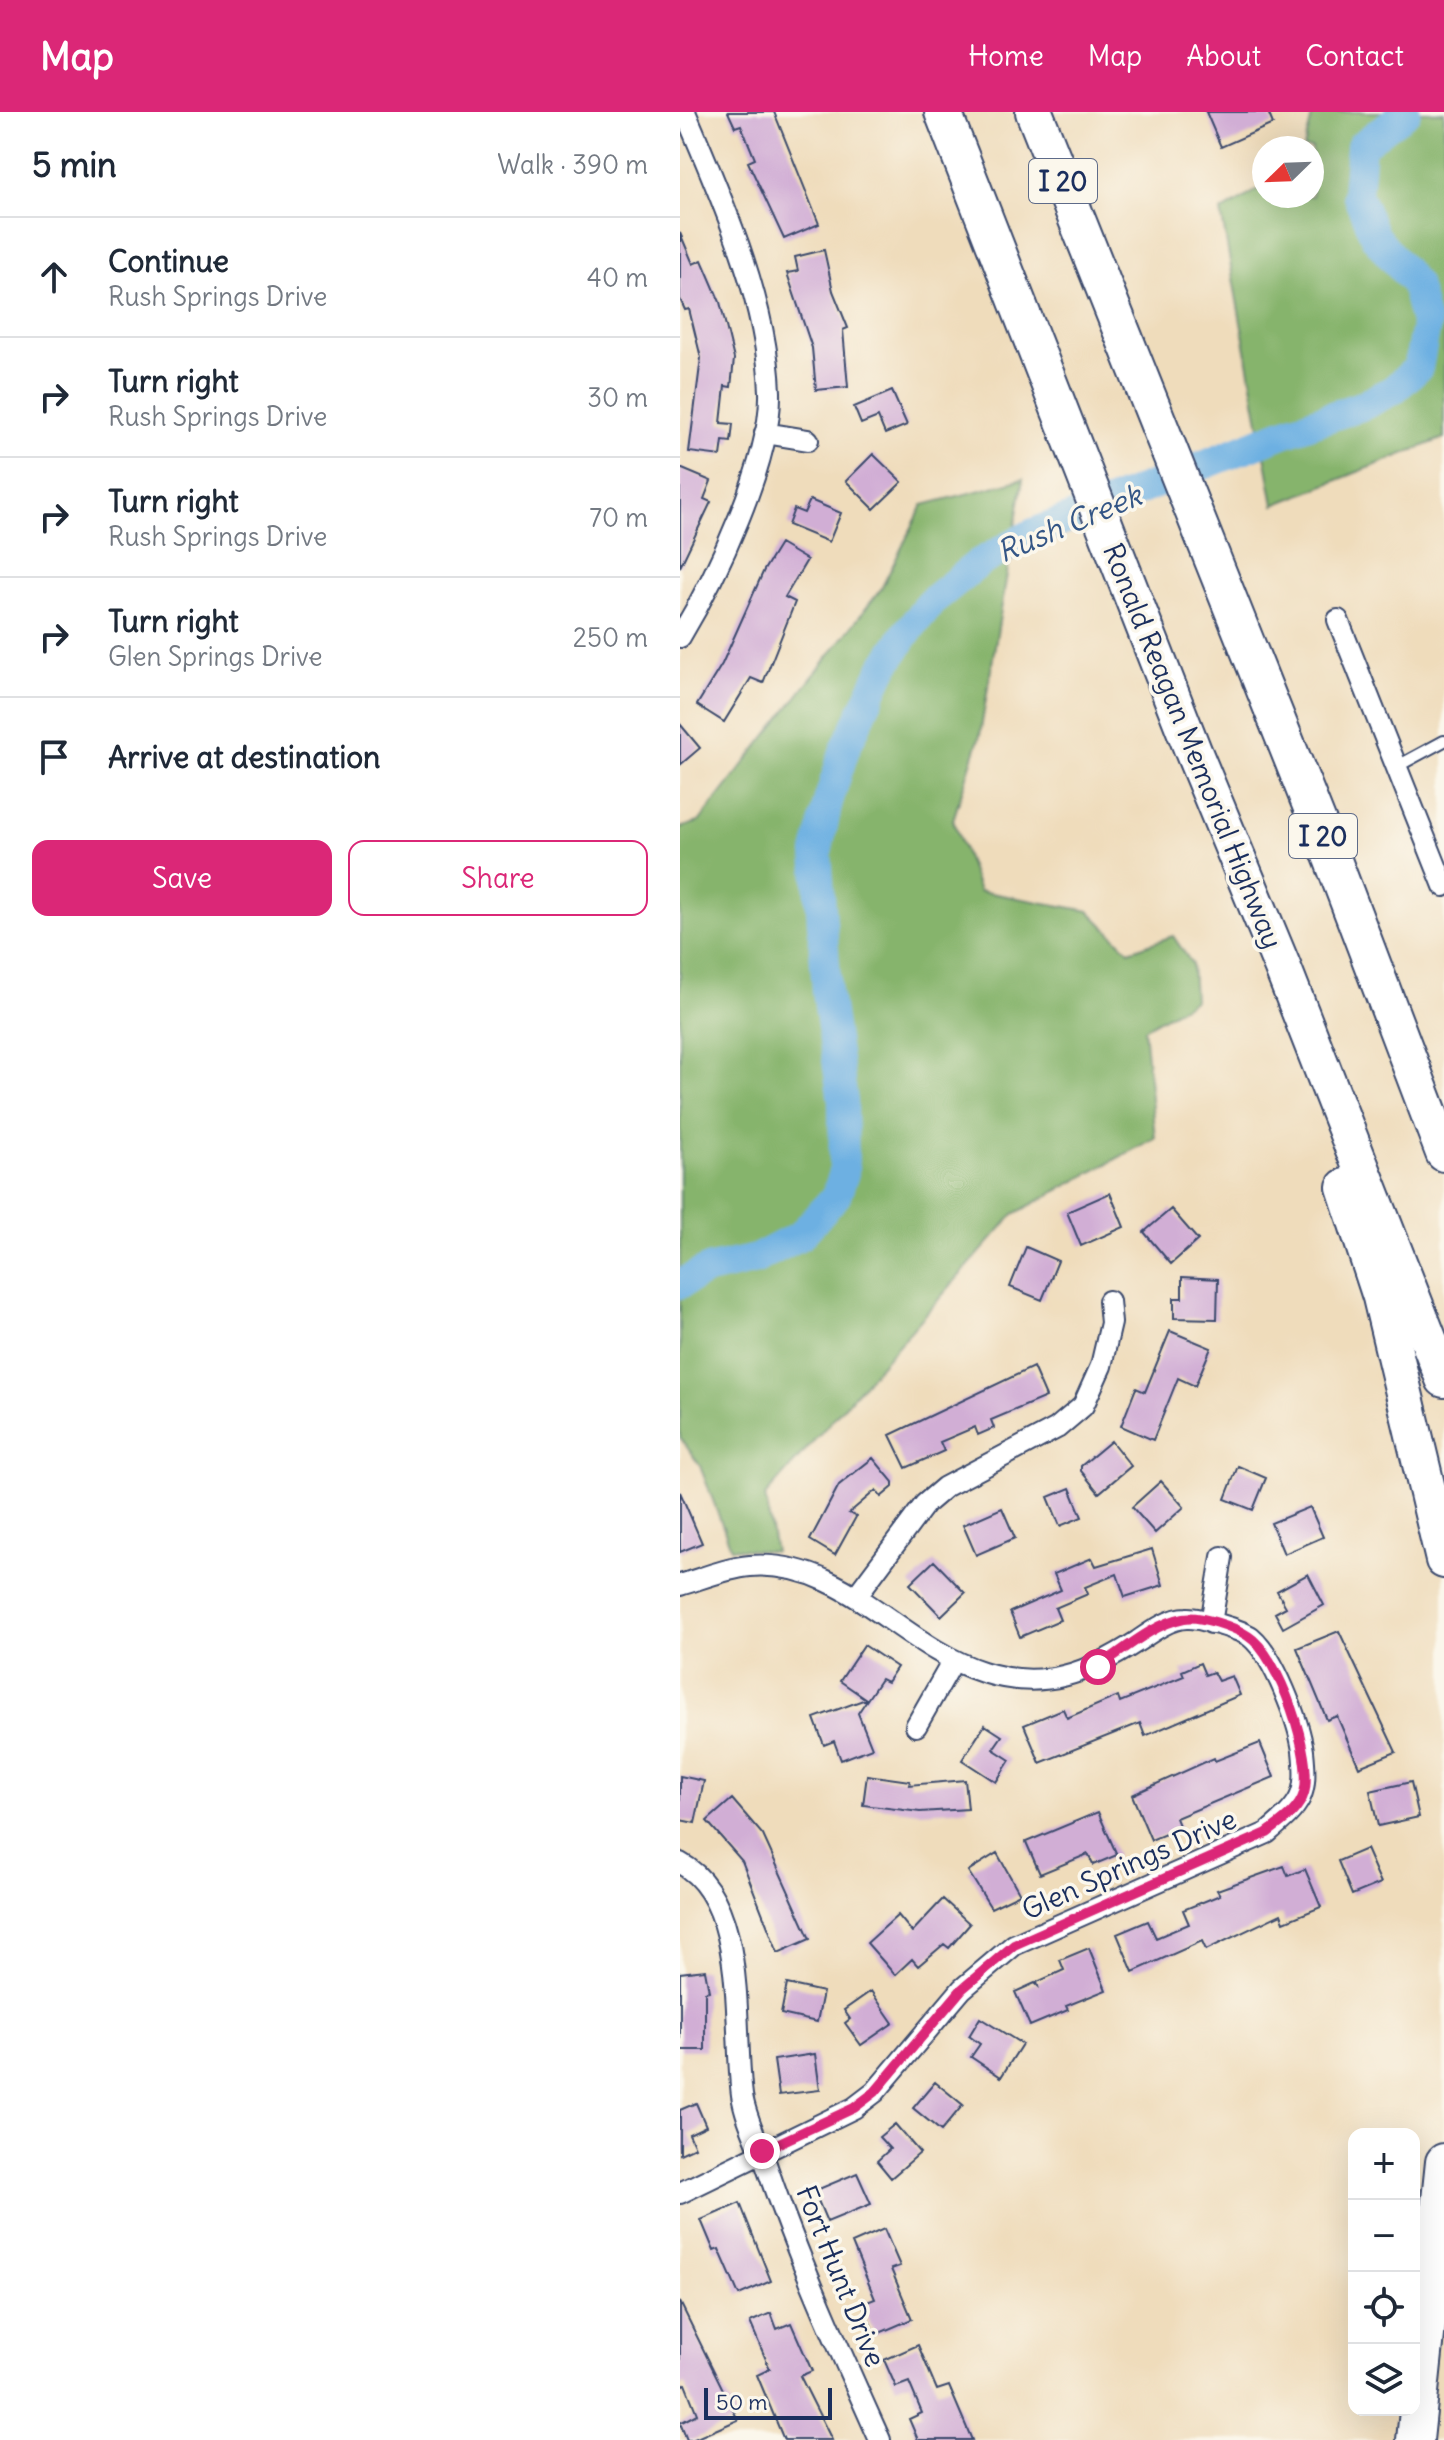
<!DOCTYPE html>
<meta charset="utf-8">
<style>
:root{--surface:#fff;--page:#f2f2f3;--text:#1f2937;--muted:#747a83;--line:#e0e1e3;--accent:#db2777}
body{margin:0;font-family:Delius,sans-serif;background:var(--page);color:var(--text)}
.controls{position:absolute;right:24px;bottom:24px;display:grid;overflow:hidden;border-radius:16px;box-shadow:0 8px 32px #0002}
.controls button{width:72px;height:72px;display:grid;place-items:center;padding:0;border:0;border-bottom:2px solid var(--line);background:var(--surface);color:var(--text);font:40px sans-serif}
.compass{position:absolute;left:572px;top:24px;width:72px;height:72px;border-radius:50%;background:var(--surface);box-shadow:0 8px 32px #0002;rotate:247deg}
.scale{position:absolute;left:24px;bottom:20px;width:128px;box-sizing:border-box;padding-left:8px;border:4px solid #1b2f5e;border-top:0;font-size:22px;line-height:28px;white-space:nowrap;color:#1b2f5e;-webkit-text-stroke:6px #fbf7ec;paint-order:stroke}
.stop{position:absolute;width:24px;height:24px;margin:-18px;border:6px solid #db2777;border-radius:50%;background:#fff}
.stop.end{background:#db2777;border-color:#fff;box-shadow:0 2px 8px #0008}
.list{margin:0;padding:0;list-style:none}
h2{display:flex;justify-content:space-between;align-items:center;height:104px;margin:0;padding:0 32px;font-size:34px}
h2 small{font-size:26px;font-weight:400;color:var(--muted)}
.list li{display:grid;grid-template-columns:52px 1fr auto;gap:24px;align-items:center;box-sizing:border-box;height:120px;padding:0 32px;border-top:2px solid var(--line)}
.list b{display:block;font-size:30px;white-space:nowrap}
.list p{margin:0;font-size:26px;white-space:nowrap;color:var(--muted)}
.list em{font-size:26px;font-style:normal;color:var(--muted)}
.actions{display:flex;gap:16px;padding:24px 32px}
.actions a{flex:1;padding:18px 0;border:2px solid var(--accent);border-radius:16px;text-align:center;font-size:28px;color:var(--accent)}
.actions .main{background:var(--accent);color:#fff}
.icon{flex:none;width:44px;height:44px;fill:none;stroke:currentColor;stroke-width:2;stroke-linecap:round;stroke-linejoin:round}
.map{position:relative;flex:none;width:764px;height:2328px;overflow:hidden}
header{display:flex;align-items:center;gap:48px;box-sizing:border-box;height:112px;padding:0 40px;background:var(--accent);color:#fff}
header strong{font-size:38px}
nav{display:flex;gap:44px;margin-inline-start:auto;font-size:28px}
main{display:flex}
aside{flex:1;background:var(--surface)}
.map>svg:first-child{display:block}
</style>
<header>
<strong>Map</strong>
<nav><a>Home</a><a>Map</a><a>About</a><a>Contact</a></nav>
</header>
<main>
<aside>
<h2>5 min<small>Walk · 390 m</small></h2>
<ul class="list">
<li><svg class="icon" aria-label="ahead" viewBox="0 0 24 24"><path d="M12 20V5M6 11l6-6 6 6"/></svg><div><b>Continue</b><p>Rush Springs Drive</p></div><em>40 m</em></li>
<li><svg class="icon" aria-label="right" viewBox="0 0 24 24"><path d="M7 20v-9h11M14 6l5 5-5 5"/></svg><div><b>Turn right</b><p>Rush Springs Drive</p></div><em>30 m</em></li>
<li><svg class="icon" aria-label="right" viewBox="0 0 24 24"><path d="M7 20v-9h11M14 6l5 5-5 5"/></svg><div><b>Turn right</b><p>Rush Springs Drive</p></div><em>70 m</em></li>
<li><svg class="icon" aria-label="right" viewBox="0 0 24 24"><path d="M7 20v-9h11M14 6l5 5-5 5"/></svg><div><b>Turn right</b><p>Glen Springs Drive</p></div><em>250 m</em></li>
<li><svg class="icon" aria-label="arrive" viewBox="0 0 24 24"><path d="M6 21V4h12l-3 4 3 4H6"/></svg><div><b>Arrive at destination</b></div></li>
</ul>
<div class="actions"><a class="main">Save</a><a>Share</a></div>
</aside>
<div class="map">
<svg width="764" height="2328" viewBox="0 0 764 2328">
<rect width="100%" height="100%" fill="#fbf7ec"/>
<filter id="ink" filterUnits="userSpaceOnUse"><feTurbulence type="fractalNoise" baseFrequency=".0125" numOctaves="2"/><feDisplacementMap in="SourceGraphic" scale="16" xChannelSelector="R" yChannelSelector="G"/><feConvolveMatrix kernelMatrix="1 2 1 2 8 2 1 2 1" color-interpolation-filters="sRGB"/></filter>
<filter id="wash" filterUnits="userSpaceOnUse"><feTurbulence type="fractalNoise" baseFrequency=".006" numOctaves="4" result="noise"/><feDisplacementMap in="SourceGraphic" scale="32" xChannelSelector="R" yChannelSelector="G"/><feGaussianBlur stdDeviation="1.8" result="paint"/><feColorMatrix in="noise" values="0 0 0 0 0 0 0 0 0 0 0 0 0 0 0 0 0 1.4 0 .05"/><feComposite in="paint" operator="in"/></filter>
<g filter="url(#wash)">
<rect width="100%" height="100%" fill="#efdcbb"/>
<!-- forest -->
<path fill="#86b46c" stroke="#507265" stroke-width="2" d="M633,0H764V326L594,393L541,100L584,74V84H632V36H624Z
M343,367L300,623L273,708L299,779L409,799L449,839L493,824L512,852L514,888L464,917L475,1026L334,1102L85,1384L95,1440L51,1436L20,1354L0,1325V716L19,710L201,477L243,393Z"/>
<g fill="none" stroke-linecap="round" stroke-linejoin="round">
<!-- river -->
<path stroke="#6db0e2" stroke-width="30" d="M0,1172L27,1158L76,1147L121,1123L156,1084L164,1061L163,989L147,880L137,741L148,690L165,637L202,558L227,520L253,488L299,451L351,422L603,321L684,293L713,278L738,256L746,214L735,172L695,125L677,82L681,34L726,0"/>
</g>
<g id="blocks">
<!-- building -->
<path fill="#d1aed5" d="M48,0H94L139,112L104,127L68,50L75,47L61,13L55,15Z
M526,0H588L593,12L541,35Z
M0,121L13,152L22,148L40,190L54,247L51,275L45,274L41,311L53,312L51,330L43,329L41,344L9,340L21,246L9,197L5,198L0,187Z
M144,138L153,179L168,216L163,218L168,275L136,278L132,236L107,161L118,159L115,145Z
M212,279L227,313L205,322L198,305L181,312L174,295Z
M193,342L222,370L194,397L166,369Z
M0,356L31,369L24,387L31,390L0,455Z
M130,388L161,401L149,430L108,413L114,397L124,401Z
M100,432L127,448L105,485L115,490L83,571L71,566L44,610L17,593L42,552L84,458Z
M0,612L20,636L0,653Z
M430,1081L444,1115L401,1134L387,1100Z
M491,1097L518,1128L491,1152L464,1120Z
M346,1135L378,1149L362,1188L330,1175Z
M502,1165L538,1167L537,1207L494,1206V1186H502Z
M490,1219L531,1236L515,1274L498,1266L473,1328L441,1314L456,1276L465,1280Z
M353,1255L366,1285L311,1308L314,1316L298,1323L295,1315L260,1330L264,1339L226,1356L210,1323Z
M431,1329L451,1354L419,1381L401,1359V1354Z
M193,1346L213,1370V1375L201,1385L196,1378L169,1401L176,1405L155,1443L130,1428L159,1373Z
M558,1354L586,1366L573,1398L545,1387Z
M481,1369L504,1395L475,1421L452,1395Z
M390,1376L402,1405L380,1414L368,1385Z
M0,1380L22,1431L0,1440Z
M630,1395L643,1425L604,1442L591,1411Z
M322,1396L335,1426L296,1443L283,1413Z
M472,1437L483,1473L445,1485L437,1462L405,1475L408,1482L375,1496L380,1508L340,1525L330,1500L381,1478L374,1462L412,1446L416,1454Z
M254,1449L285,1481L261,1504L230,1472Z
M628,1462L644,1493L603,1516L595,1501L606,1495L597,1479Z
M659,1519L716,1640L679,1655L657,1604L647,1608L617,1536Z
M184,1533L217,1555L207,1570L201,1567L178,1601L192,1636L161,1648L154,1629L144,1633L134,1606L186,1587L160,1569Z
M520,1551L525,1563L533,1560L538,1569L552,1564L560,1583L465,1624L460,1611L360,1651L344,1613L383,1597L387,1606L438,1584L440,1590L504,1564L502,1559Z
M305,1613L322,1624L313,1637L330,1648L316,1670L282,1648Z
M580,1631L594,1665L496,1706L500,1716L471,1728L452,1683L534,1646L535,1649Z
M187,1663L230,1669L229,1673L285,1668L288,1697L240,1700L183,1693Z
M0,1664L24,1669L15,1711L0,1708Z
M731,1670L739,1705L698,1714L690,1679Z
M52,1687L83,1723L130,1827L98,1841L62,1749L27,1709Z
M418,1700L437,1743L413,1753L408,1742L360,1762L346,1730Z
M686,1737L701,1771L672,1783L658,1749Z
M317,1741L340,1782L311,1796L288,1759Z
M604,1754L608,1764L625,1757L641,1795L604,1810L601,1802L526,1838L522,1829L453,1860L437,1822L468,1809L476,1826L509,1812L503,1798L540,1783L537,1778Z
M263,1787L290,1812L269,1836L264,1832L238,1854L232,1847L215,1863L187,1831L218,1803L232,1820Z
M409,1836L426,1878L386,1894L388,1898L350,1914L335,1880L355,1871L358,1874L357,1870L384,1858L380,1848Z
M25,1858L29,1879L25,1880V1938H0V1861Z
M107,1872L143,1880L137,1910L101,1902Z
M191,1879L213,1911L181,1933L165,1911L170,1907L164,1898Z
M300,1906L342,1932L321,1965L291,1945L300,1932L289,1924Z
M135,1942L140,1978L99,1983L94,1948Z
M255,1970L283,1993L261,2019L233,1996Z
M16,1991L26,2014L9,2022L15,2035L0,2042V1998Z
M215,2012L240,2041L211,2066L197,2049L210,2037L199,2025Z
M177,2061L191,2092L147,2110L134,2079Z
M60,2091L91,2169L59,2183L39,2137L34,2139L21,2108Z
M204,2117L220,2154L211,2157L232,2207L195,2223L182,2192L195,2187L172,2131Z
M0,2190L58,2308L12,2328H7L0,2311L17,2302L5,2272L0,2274Z
M91,2201L97,2217L111,2211L132,2259L120,2264L152,2328H104L77,2263L90,2257L70,2210Z
M238,2233L257,2278L269,2274L292,2328H238L229,2307L242,2301L229,2270L216,2275L204,2248Z"/>
</g>
</g>
<g filter="url(#ink)">
<use href="#blocks" fill-opacity="0" stroke="#3b496c" stroke-width="2"/>
<g fill="none" stroke-linecap="round" stroke-linejoin="round">
<!-- lane casing -->
<g stroke="#3b496c" stroke-width="14">
<path id="lane" d="M716,655L764,629"/>
</g>
<!-- street casing -->
<g stroke="#3b496c" stroke-width="24">
<path id="street" d="M85,321L128,328
M658,508L764,774
M0,525C35,467 92,348 90,280C87,187 41,85 5,0
M0,1473C23,1466 47,1456 70,1454C165,1447 220,1534 303,1560C363,1579 409,1561 458,1529C471,1520 490,1506 507,1506C518,1505 562,1518 571,1525C594,1544 619,1610 623,1639C628,1685 621,1692 587,1721L334,1833L282,1877L195,1980L174,1996L0,2081
M177,1483L245,1392L265,1375L377,1316L403,1294L421,1254L431,1211L429,1189
M531,1511L542,1445
M236,1614L273,1549
M0,1751C69,1788 53,1916 62,1983C66,2009 80,2033 88,2058C120,2151 160,2239 200,2328"/>
</g>
<!-- highway casing -->
<g stroke="#3b496c" stroke-width="40">
<path id="highway" d="M263,0L513,639L602,854L764,1267
M354,0L652,746L764,1041
M665,1075L701,1185L764,1448
M735,2328L764,2050"/>
</g>
<!-- lane -->
<use href="#lane" stroke="#fff" stroke-width="10"/>
<!-- street -->
<use href="#street" stroke="#fff" stroke-width="20"/>
<!-- highway -->
<use href="#highway" stroke="#fff" stroke-width="36"/>
</g>
</g>
<g fill="none" stroke-linecap="round" stroke-linejoin="round" filter="url(#ink)">
<!-- route -->
<path stroke="#db2777" stroke-width="10" d="M82,2039L174,1996L195,1980L282,1877L334,1833L587,1721C601,1710 619,1699 624,1681C634,1646 599,1543 568,1524C555,1515 519,1503 504,1506C473,1512 444,1538 418,1555"/>
</g>
<g text-anchor="middle" dominant-baseline="central" stroke-width="7" stroke-linejoin="round" paint-order="stroke">
<!-- shield labels -->
<g fill="#fbf7ec" stroke="#5e6b89" stroke-width="2">
<rect x="349" y="47" width="68" height="44" rx="6"/>
<rect x="609" y="702" width="68" height="44" rx="6"/>
</g>
<g font-size="26" font-weight="bold" fill="#1b2f5e">
<text x="383" y="69">I 20</text>
<text x="643" y="724">I 20</text>
</g>
<!-- street labels -->
<g font-size="28" fill="#1b2f5e" stroke="#fbf7ec">
<text transform="translate(513 634) rotate(68)">Ronald Reagan Memorial Highway</text>
<text transform="translate(449 1752) rotate(-24)">Glen Springs Drive</text>
<text transform="translate(161 2164) rotate(68)">Fort Hunt Drive</text>
</g>
<!-- water labels -->
<g font-size="30" font-style="italic" fill="#345686" stroke="#fbf7ec">
<text transform="translate(389 411) rotate(-23)">Rush Creek</text>
</g>
</g>
</svg>
<div class="controls">
<button>+</button>
<button>−</button>
<button><svg class="icon" aria-label="locate" viewBox="0 0 24 24"><circle cx="12" cy="12" r="6"/><path d="M12 2v4M12 18v4M2 12h4M18 12h4"/></svg></button>
<button><svg class="icon" aria-label="layers" viewBox="0 0 24 24"><path d="M12 4l9 5-9 5-9-5zM3 14l9 5 9-5"/></svg></button>
</div>
<svg class="compass" viewBox="-18 -18 36 36"><path d="M0-13l5 13h-10z" fill="#e53935"/><path d="M0 13l5-13h-10z" fill="#747a83"/></svg>
<div class="scale">50 m</div>
<div class="stop" style="left:418px;top:1555px"></div>
<div class="stop end" style="left:82px;top:2039px"></div>
</div>
</main>
